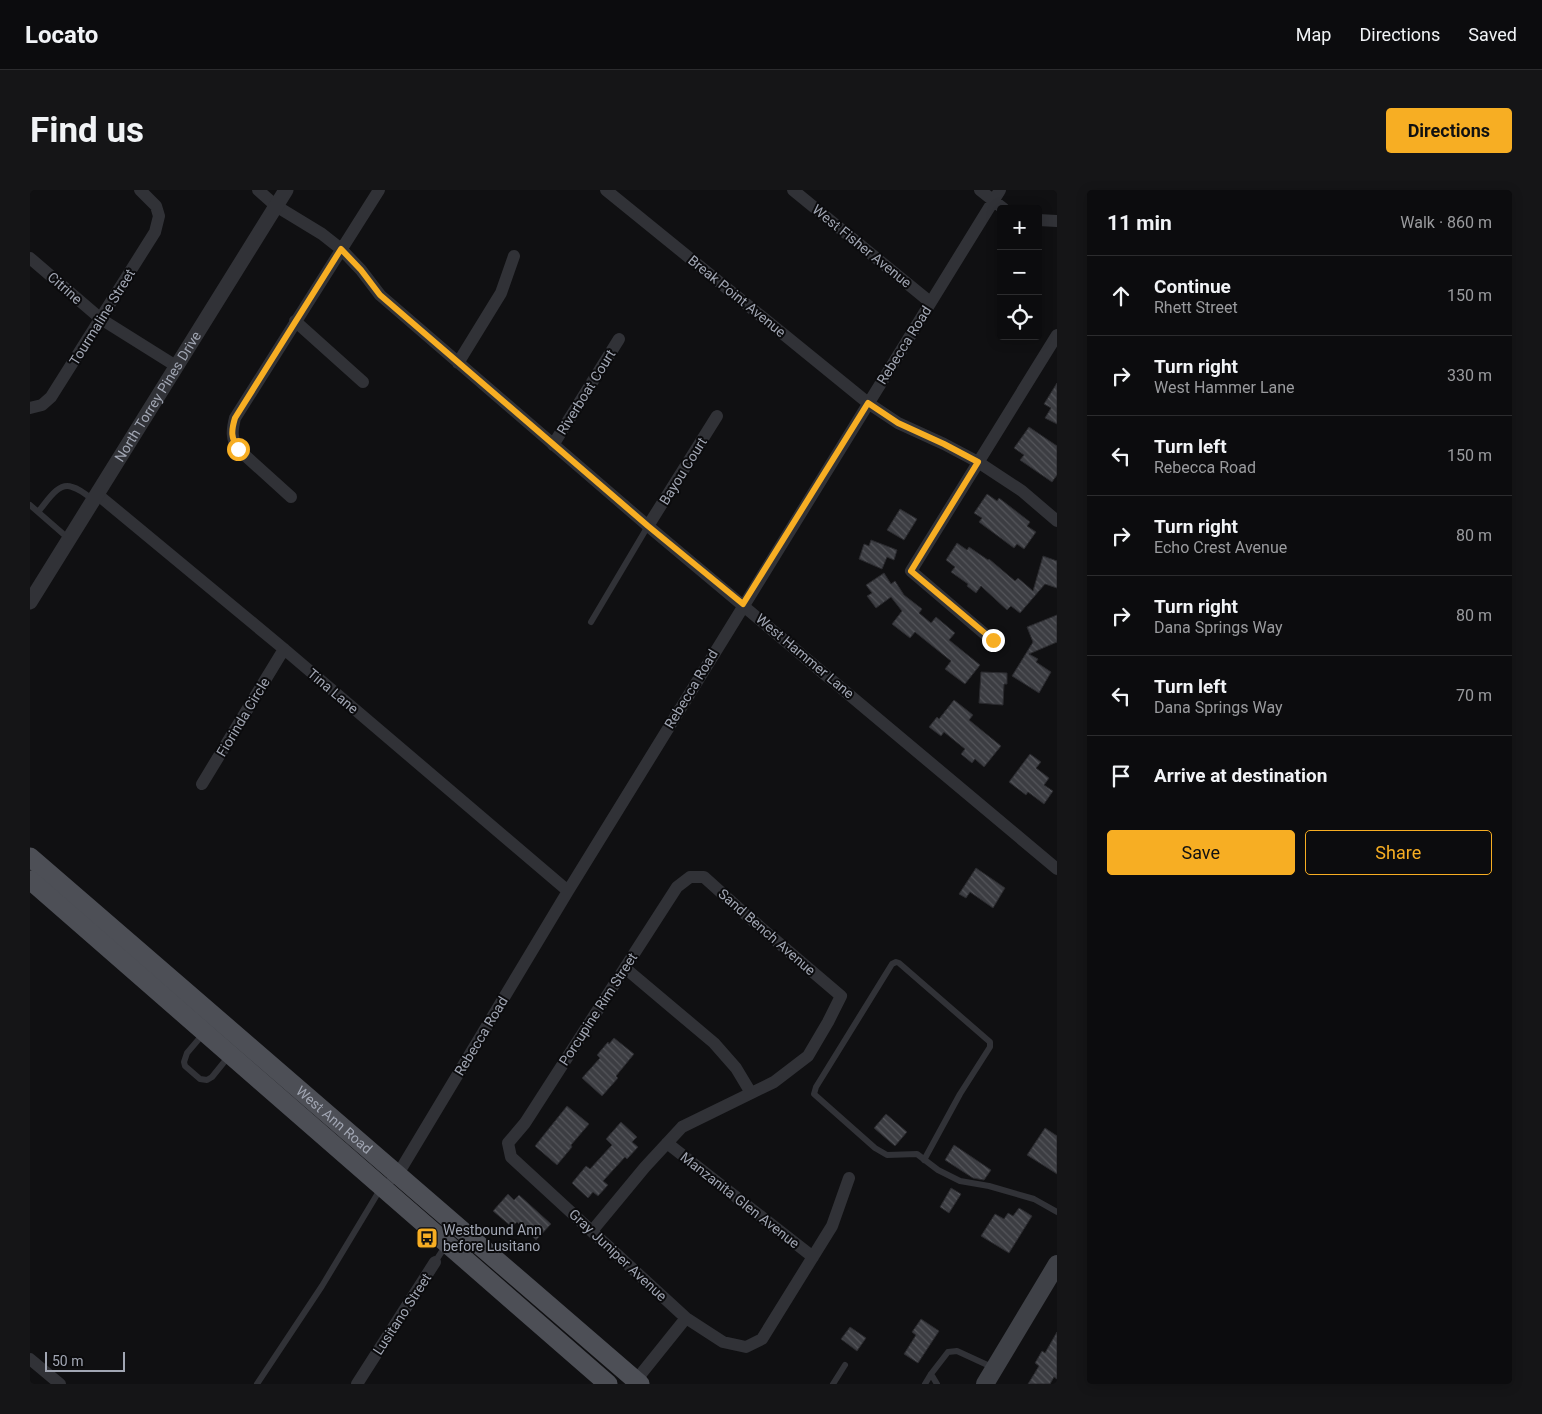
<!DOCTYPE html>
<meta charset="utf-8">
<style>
:root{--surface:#0c0c0e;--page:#151517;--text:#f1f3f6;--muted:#9a9b9e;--line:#2c2c2e;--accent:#f7ae23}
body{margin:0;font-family:Roboto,sans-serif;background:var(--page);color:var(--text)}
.controls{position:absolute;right:15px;top:15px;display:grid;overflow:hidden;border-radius:5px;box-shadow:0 2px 12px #0003}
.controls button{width:45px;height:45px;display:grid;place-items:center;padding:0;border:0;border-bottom:1px solid var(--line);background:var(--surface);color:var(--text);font:25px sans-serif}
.scale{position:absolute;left:15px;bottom:12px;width:80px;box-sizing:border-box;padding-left:5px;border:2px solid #a1a6b3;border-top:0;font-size:14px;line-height:18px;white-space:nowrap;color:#a1a6b3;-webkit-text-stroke:4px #0b0b0d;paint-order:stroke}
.stop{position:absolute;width:15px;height:15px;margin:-11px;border:4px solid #f7ae23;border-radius:50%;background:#fff}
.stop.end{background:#f7ae23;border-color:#fff;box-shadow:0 1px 5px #0008}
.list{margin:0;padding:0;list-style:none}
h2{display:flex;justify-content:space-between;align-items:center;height:65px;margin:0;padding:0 20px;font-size:21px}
h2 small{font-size:16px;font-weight:400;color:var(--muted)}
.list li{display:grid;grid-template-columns:32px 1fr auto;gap:15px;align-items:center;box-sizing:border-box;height:80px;padding:0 20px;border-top:1px solid var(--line)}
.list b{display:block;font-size:19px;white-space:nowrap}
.list p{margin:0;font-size:16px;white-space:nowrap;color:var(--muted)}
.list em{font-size:16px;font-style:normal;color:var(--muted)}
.actions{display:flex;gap:10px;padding:15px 20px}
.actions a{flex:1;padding:11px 0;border:1px solid var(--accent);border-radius:5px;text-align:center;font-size:18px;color:var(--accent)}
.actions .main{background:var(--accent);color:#111}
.icon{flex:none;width:28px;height:28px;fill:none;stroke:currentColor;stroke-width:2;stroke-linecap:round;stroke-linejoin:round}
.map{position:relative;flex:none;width:1027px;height:1194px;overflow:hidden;border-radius:5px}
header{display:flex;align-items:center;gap:30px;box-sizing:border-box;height:70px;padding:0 25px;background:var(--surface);border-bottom:1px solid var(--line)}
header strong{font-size:24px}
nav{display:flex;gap:28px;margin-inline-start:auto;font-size:18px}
.intro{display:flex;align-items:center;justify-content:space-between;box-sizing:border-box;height:120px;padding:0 30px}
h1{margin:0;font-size:35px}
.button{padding:12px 22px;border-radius:5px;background:var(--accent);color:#111;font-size:18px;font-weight:700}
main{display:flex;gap:30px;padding:0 30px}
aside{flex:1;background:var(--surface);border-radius:5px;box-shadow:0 2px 12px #0003}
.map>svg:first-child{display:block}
</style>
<header>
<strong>Locato</strong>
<nav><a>Map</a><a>Directions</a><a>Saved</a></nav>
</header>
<div class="intro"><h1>Find us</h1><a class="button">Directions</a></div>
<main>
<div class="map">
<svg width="1027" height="1194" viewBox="0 0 1027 1194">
<defs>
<pattern id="building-back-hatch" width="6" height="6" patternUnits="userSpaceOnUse" patternTransform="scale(1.25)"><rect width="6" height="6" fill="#3c3d42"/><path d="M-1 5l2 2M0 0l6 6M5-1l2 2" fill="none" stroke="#55565b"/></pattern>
</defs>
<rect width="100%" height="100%" fill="#101012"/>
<!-- building -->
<path fill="url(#building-back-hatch)" stroke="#2a2a2e" d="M1027,193V234L1015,228L1021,218L1014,214Z
M999,237L1027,256V285L1022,292L990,270L994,265L984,258Z
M957,304L967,311L969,308L1000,332L997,336L1006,342L994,359L987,354L984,358L949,332L952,328L944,323Z
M870,319L887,329L874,350L857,340Z
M841,350L867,360L864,370L857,367L852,379L829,369L834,354L839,356Z
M927,353L937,360L939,357L958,370L959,369L985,391L988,388L1003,401L1013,366L1027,371V398L1015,394L990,423L981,416L977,420L951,396L946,403L937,396L938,394L921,382L925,377L916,370Z
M854,383L861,394L865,391L874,405L892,419L889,423L901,433L906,427L925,443L919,450L950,475L935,494L915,479L921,471L885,442L880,448L862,434L872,421L861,407L846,418L837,406L842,403L836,395Z
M1027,425V452L999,464L1008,469L1006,472L1021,482L1009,503L982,486L1003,452L997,437Z
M951,482L977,483V494H974L973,515L949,513Z
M924,510L943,525L939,530L971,556L954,577L945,569L942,573L931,564L935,559L914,542L911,546L899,537L907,527L909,529Z
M1000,564L1011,572L1006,578L1019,588L1014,595L1023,601L1014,614L998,602L996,605L979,592Z
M946,678L975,698L963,718L940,702L936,708L929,704Z
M584,848L604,864L586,886L588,888L572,906L552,888L570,868L567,865L578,852L579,854Z
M537,916L559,934L541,955L542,957L527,975L505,956Z
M856,924L877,942L865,956L844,938Z
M591,932L607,947L602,952L608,957L597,969L595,967L573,991L578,995L568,1006L563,1002L558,1008L542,993L556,976L560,979L582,955L576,949Z
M1015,938L1027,946V984L997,965Z
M924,955L961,980L954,990L943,988L915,970Z
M921,998L931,1004L919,1023L910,1017Z
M478,1004L484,1010L489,1005L521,1034L506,1050L487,1032L482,1037L463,1021Z
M989,1018L1002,1026L979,1063L951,1046L965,1024L974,1029L978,1023L983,1026Z
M891,1129L909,1141L888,1173L874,1164L886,1145L882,1142Z
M820,1137L836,1148L827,1161L811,1149Z
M1027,1142V1189L1024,1187L1020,1194H998L1009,1176L1005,1173L1012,1161L1015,1163Z"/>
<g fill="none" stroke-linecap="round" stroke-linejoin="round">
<!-- service -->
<path stroke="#313237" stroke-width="6" d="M0,315L39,349
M8,322C16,313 28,291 42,297C50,299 57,305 63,310
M561,432L618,336
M174,843L157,863L154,872L155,876L170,889L177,890L182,887L199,866
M894,970L930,904L960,857V852L869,773L866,772L862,774L786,897L784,904L845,958L857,965L887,964L908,980L930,991L959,996L1004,1009L1027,1022
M405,1072L416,1055
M901,1184L907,1194
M227,1194L292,1096L351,998
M803,1194L815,1175
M895,1194L901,1184L918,1162L927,1161L964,1178"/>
<!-- minor -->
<path stroke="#313237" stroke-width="12" d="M228,0L246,16L292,44L311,59L331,80L350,105L618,336L1027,679
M576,0L838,213L868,233L914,254L948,272L992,301L1027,331
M763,0L900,112
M950,0L974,19
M1008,30L1027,31
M0,68L71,129L146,176
M265,131L333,192
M428,173L471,103L484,66
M0,218L12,215L21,207L125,42L129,26L126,16L110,0
M523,255L589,149
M67,304L254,459L538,701
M261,307L208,259C201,248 202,240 205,228L349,0
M618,336L687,226
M963,451L881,381L1027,145
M172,594L254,459
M595,778L684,853L706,878L721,903
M637,953L783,1067
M363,988L368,984L538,701L970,0
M562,1041L615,977L652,937L744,892L778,866L798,832L811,806L715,724L674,687H660L647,697L495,933L478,953L481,967L656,1128L693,1152L716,1157L732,1149L802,1036L819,988
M0,1169L30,1194
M327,1194L405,1072
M603,1194L656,1128"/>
<!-- tertiary -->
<path stroke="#313237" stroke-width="15" id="s1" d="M0,412L256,0"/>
<!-- secondary -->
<path stroke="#3f4147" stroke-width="18" d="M955,1194L1027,1074"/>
<!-- primary -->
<g stroke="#4d4f56" stroke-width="19">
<path id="s2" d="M0,667L610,1194"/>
<path d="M0,690L578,1194"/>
</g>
</g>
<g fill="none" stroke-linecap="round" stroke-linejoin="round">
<!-- route -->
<path stroke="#f7ae23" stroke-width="6" d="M208,259C201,248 201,241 205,228L311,59L331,80L350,105L618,336L713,414L838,213L868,233L914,254L948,272L881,381L963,450"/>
</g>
<!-- icons -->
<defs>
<g id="bus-square" transform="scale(1.125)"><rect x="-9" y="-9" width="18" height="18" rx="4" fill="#f7ae23" stroke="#0b0b0d"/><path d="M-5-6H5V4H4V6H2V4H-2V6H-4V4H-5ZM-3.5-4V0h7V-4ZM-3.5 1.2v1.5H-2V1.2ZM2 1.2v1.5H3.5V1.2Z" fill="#111"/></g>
</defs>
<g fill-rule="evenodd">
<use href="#bus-square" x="397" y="1048"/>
</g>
<g text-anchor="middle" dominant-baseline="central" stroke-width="4" stroke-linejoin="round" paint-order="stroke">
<!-- street labels -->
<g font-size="14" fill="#a1a6b3" stroke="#0b0b0d">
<text transform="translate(832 56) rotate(39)">West Fisher Avenue</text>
<text transform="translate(35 98) rotate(41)">Citrine</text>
<text transform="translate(707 106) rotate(39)">Break Point Avenue</text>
<text transform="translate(72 127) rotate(-58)">Tourmaline Street</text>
<text transform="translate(874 155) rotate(-58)">Rebecca Road</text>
<text transform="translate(556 202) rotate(-58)">Riverboat Court</text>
<text stroke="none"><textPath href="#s1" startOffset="242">North Torrey Pines Drive</textPath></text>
<text transform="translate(653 281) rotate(-58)">Bayou Court</text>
<text transform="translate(775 466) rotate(40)">West Hammer Lane</text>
<text transform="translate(661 499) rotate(-59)">Rebecca Road</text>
<text transform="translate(303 501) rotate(40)">Tina Lane</text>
<text transform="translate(213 527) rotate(-59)">Fiorinda Circle</text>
<text transform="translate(737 742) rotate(41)">Sand Bench Avenue</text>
<text transform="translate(568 819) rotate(-57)">Porcupine Rim Street</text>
<text transform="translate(451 846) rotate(-59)">Rebecca Road</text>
<text stroke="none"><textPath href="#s2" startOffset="402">West Ann Road</textPath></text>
<text transform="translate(710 1010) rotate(38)">Manzanita Glen Avenue</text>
<text transform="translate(588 1065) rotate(43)">Gray Juniper Avenue</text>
<text transform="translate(372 1124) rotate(-57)">Lusitano Street</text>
</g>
<!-- poi labels -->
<g font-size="14" fill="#a1a6b3" stroke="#0b0b0d" text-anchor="start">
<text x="413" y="1040">Westbound Ann<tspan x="413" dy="16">before Lusitano</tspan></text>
</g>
</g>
</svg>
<div class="controls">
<button>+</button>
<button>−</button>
<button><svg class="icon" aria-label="locate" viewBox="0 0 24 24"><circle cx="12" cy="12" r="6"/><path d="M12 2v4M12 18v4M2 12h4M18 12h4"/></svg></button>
</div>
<div class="scale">50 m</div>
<div class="stop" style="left:208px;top:259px"></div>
<div class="stop end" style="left:963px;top:450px"></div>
</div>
<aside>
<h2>11 min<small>Walk · 860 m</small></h2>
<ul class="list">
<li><svg class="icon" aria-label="ahead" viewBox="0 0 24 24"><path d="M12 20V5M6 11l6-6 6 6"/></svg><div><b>Continue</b><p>Rhett Street</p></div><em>150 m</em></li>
<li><svg class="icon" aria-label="right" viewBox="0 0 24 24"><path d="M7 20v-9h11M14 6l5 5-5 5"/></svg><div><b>Turn right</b><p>West Hammer Lane</p></div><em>330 m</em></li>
<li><svg class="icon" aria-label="left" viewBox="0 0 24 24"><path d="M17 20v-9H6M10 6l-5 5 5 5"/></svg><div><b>Turn left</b><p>Rebecca Road</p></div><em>150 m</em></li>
<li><svg class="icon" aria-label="right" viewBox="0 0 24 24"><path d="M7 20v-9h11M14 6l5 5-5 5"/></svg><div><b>Turn right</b><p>Echo Crest Avenue</p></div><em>80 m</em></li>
<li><svg class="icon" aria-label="right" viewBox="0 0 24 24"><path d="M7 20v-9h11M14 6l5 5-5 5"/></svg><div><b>Turn right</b><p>Dana Springs Way</p></div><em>80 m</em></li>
<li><svg class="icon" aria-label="left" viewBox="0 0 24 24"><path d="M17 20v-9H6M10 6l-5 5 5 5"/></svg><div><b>Turn left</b><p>Dana Springs Way</p></div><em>70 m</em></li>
<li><svg class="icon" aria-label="arrive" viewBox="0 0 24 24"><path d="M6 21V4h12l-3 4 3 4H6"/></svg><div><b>Arrive at destination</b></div></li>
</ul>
<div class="actions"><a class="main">Save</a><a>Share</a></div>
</aside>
</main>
